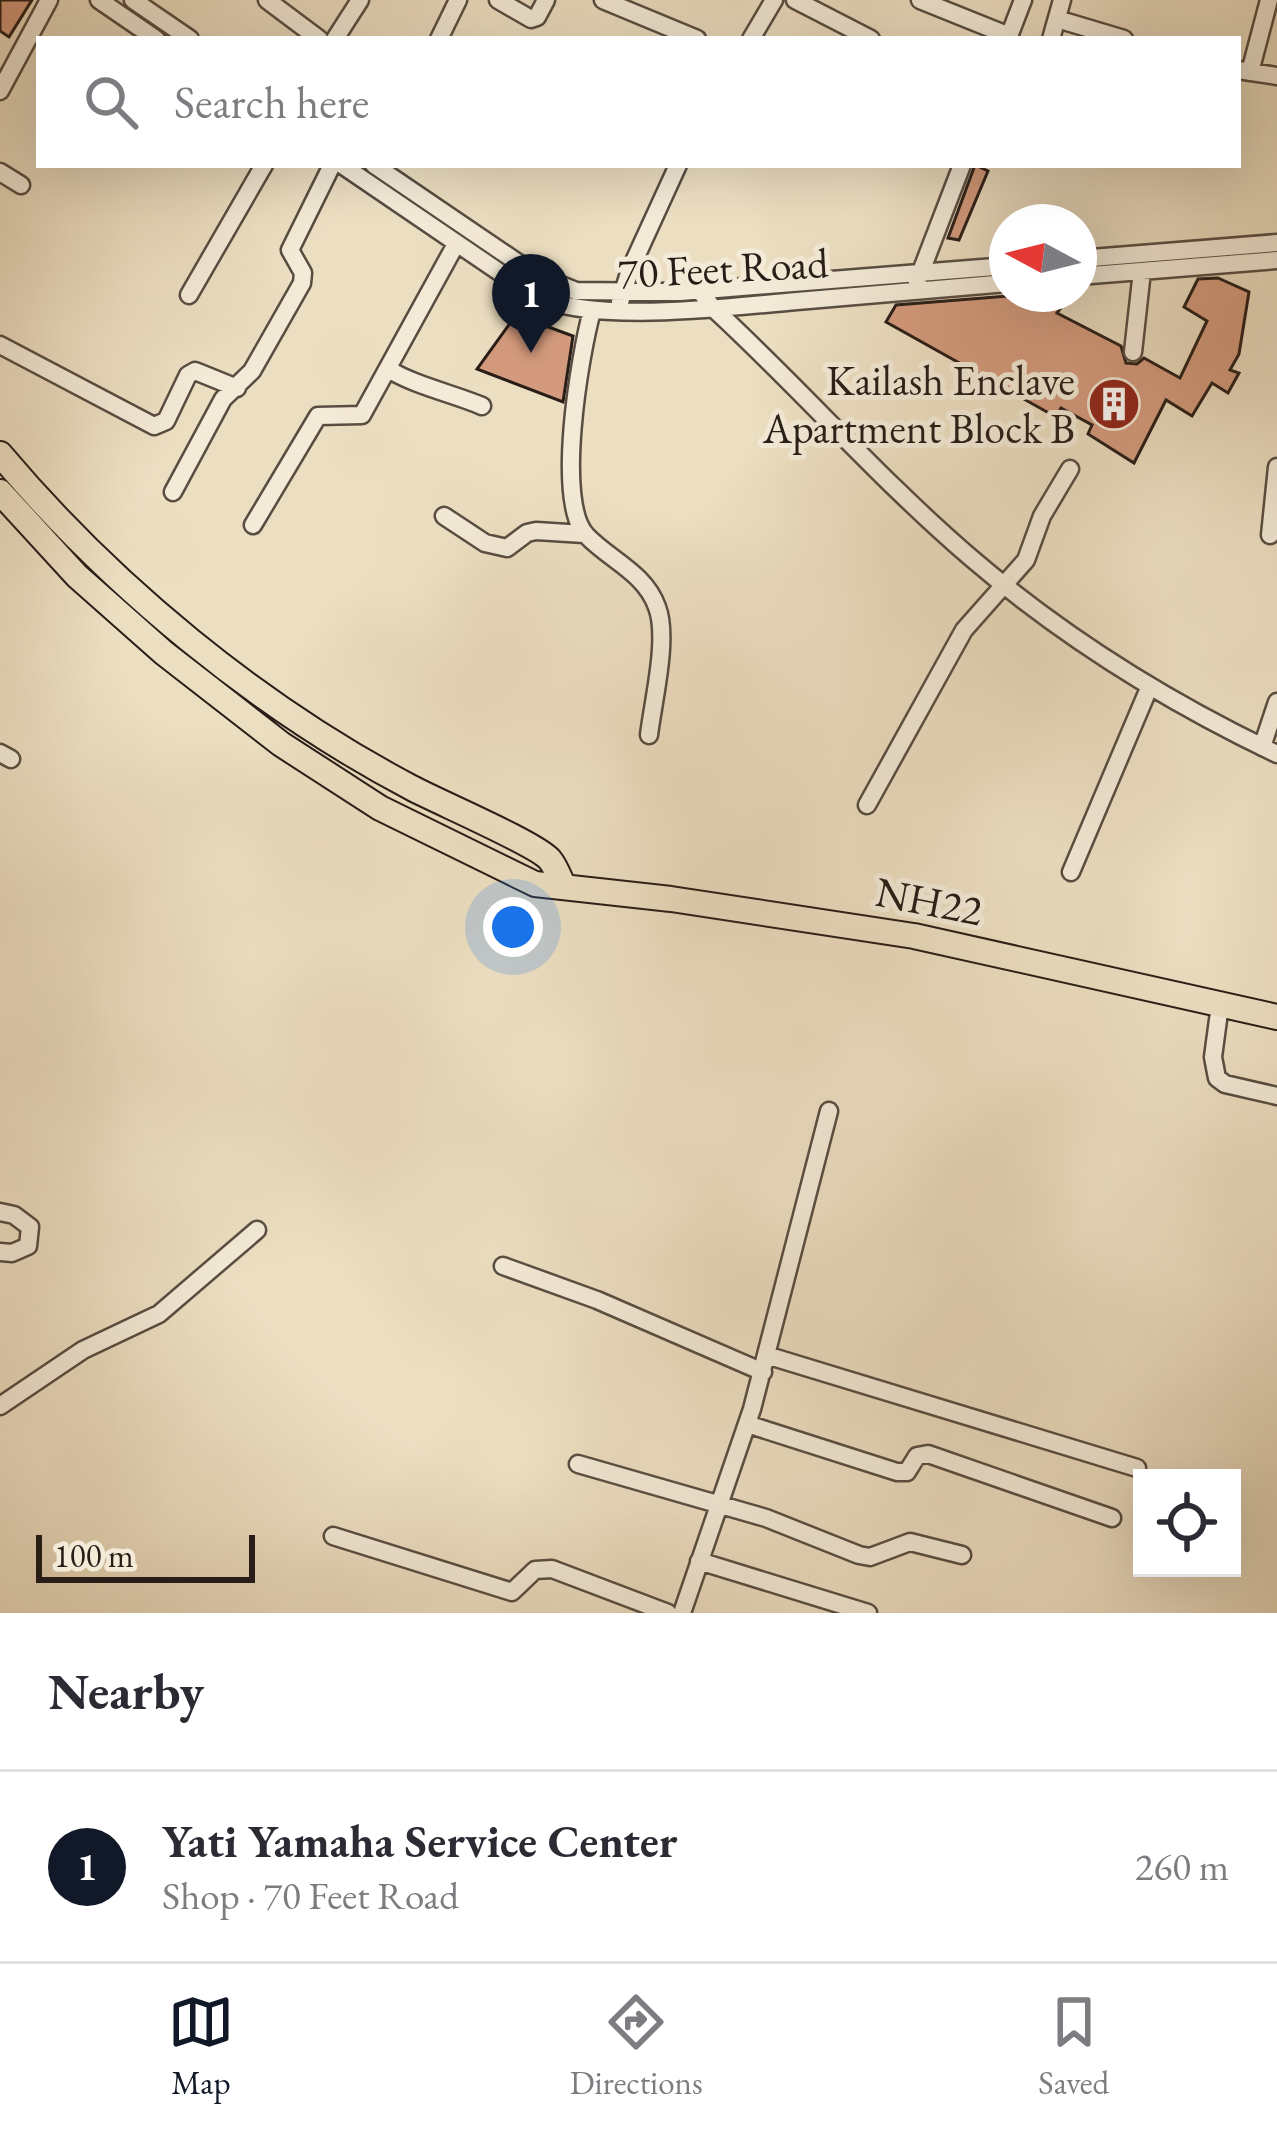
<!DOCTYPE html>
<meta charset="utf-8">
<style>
:root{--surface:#fff;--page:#f2f2f3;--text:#2b2b33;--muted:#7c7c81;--line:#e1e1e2;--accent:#111827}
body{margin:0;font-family:"EB Garamond",serif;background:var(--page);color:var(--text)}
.controls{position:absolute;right:36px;bottom:36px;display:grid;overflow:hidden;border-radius:0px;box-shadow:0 12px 48px #0002}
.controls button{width:108px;height:108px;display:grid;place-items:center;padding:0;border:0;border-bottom:3px solid var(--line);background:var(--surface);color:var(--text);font:60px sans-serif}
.compass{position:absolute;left:989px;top:204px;width:108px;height:108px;border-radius:50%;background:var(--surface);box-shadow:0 12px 48px #0002;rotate:277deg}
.scale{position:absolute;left:36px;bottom:30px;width:219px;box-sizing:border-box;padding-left:12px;border:6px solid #281d17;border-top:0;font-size:33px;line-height:42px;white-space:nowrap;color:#281d17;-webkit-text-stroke:9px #f3ead7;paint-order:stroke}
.you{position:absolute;left:513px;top:927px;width:42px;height:42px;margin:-30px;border:9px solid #fff;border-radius:50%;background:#1a73e8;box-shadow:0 0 0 18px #1a73e833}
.badge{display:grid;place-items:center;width:78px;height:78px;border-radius:50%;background:var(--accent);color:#fff;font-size:39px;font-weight:700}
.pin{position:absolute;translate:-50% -99px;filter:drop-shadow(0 3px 6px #0008)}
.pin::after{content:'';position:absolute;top:63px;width:42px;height:36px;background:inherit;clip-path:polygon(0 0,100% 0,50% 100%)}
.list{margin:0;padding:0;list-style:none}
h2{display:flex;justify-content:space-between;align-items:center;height:156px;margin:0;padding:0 48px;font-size:51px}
h2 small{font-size:39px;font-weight:400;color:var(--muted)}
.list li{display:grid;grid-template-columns:78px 1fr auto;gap:36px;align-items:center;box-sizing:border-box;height:192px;padding:0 48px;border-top:3px solid var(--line)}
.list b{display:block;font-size:45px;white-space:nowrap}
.list p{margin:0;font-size:39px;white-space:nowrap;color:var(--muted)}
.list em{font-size:39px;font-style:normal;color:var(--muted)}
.icon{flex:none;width:66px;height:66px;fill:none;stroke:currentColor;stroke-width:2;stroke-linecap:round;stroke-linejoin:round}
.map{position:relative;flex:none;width:1277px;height:1613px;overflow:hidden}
.search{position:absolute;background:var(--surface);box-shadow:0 12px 48px #0002;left:36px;right:36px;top:36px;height:132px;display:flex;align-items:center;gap:30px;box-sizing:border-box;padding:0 42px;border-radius:0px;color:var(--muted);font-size:45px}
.sheet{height:348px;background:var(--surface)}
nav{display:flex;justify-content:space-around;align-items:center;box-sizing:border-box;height:168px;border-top:3px solid var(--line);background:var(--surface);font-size:33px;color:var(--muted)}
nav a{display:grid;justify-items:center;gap:6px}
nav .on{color:var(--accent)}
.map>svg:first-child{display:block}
</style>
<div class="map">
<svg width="1277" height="1613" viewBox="0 0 1277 1613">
<rect width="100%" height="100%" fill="#ecdec1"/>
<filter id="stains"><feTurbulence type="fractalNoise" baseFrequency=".00167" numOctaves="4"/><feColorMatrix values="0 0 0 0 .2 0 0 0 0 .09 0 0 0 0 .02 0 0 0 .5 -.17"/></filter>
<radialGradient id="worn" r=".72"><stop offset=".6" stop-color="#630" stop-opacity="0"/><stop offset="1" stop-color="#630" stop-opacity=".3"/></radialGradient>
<!-- building -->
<path fill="#d49a7d" stroke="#281d17" stroke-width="3" d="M0,0H32L9,37L0,31Z
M975,165L988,171L959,240L948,238Z
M1218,278L1249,292L1239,354L1230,370L1239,373L1228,393L1212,383L1192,416L1166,400L1134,463L1088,434L1092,425L1061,408L1056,417L886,322L896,305L1035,294L1060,309L1057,313L1121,346L1126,363L1137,364L1144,358L1180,378L1207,321L1184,307L1198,279Z
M516,315L573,336L563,402L477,369Z"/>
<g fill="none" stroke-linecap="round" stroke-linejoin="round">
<!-- minor casing -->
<g stroke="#594d42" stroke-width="21">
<path id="minor" d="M99,0L156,39
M133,0L190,39
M267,0L319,39
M498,0L531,19L537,17L546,0
M603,0L697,39
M795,0L871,39
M920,0L1002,33L1007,39
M1057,19L1124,39
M335,39L360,0
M439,39L458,0
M751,39L774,0
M1008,39L1023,0
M1051,39L1062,0
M1238,70L1277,76
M1250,72L1269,0
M0,91L49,0
M342,165L533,295C596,325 725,307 797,301C867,295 937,289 1007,283
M374,165L536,275L576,291L680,292L1007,266
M0,172L21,185
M1079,259L1277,243
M1079,276L1277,260
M917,282L962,165
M700,291L713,308C801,389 879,479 970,557C1063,637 1166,701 1277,754
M189,295L264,165
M620,302L630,270L678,165
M592,311C580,354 554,504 587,536C610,560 645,573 657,607C669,638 653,701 649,735
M0,345L154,426L166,421L188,375L195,371L237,388
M1133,352L1142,271
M388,369C416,386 451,393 482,406
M173,492L223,399L252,371L302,283L303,273L290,250L332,165
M444,516L485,543L507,548L527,533L536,531L584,534
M253,525L318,416L362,415L456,244
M1270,535L1277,467
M1262,747L1277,702
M0,753L11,759
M867,805L964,630L1026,560L1042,516L1070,469
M1071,872L1149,688
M1220,1005L1213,1057L1217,1078L1225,1084L1277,1096
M0,1212L14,1215L30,1227L28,1246L12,1253L0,1252
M503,1266L597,1300L763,1372
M766,1355L1137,1468
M0,1406L83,1350L159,1314L257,1230
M747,1424L897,1472H907L917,1456L928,1454L1112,1518
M578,1464L766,1518L859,1555L870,1557L910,1542L962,1555
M333,1536L512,1592L535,1570L552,1569L668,1613
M699,1561L868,1613
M682,1613L752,1409L829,1111"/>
</g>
<!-- highway casing -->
<g stroke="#281d17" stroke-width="28">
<path id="highway" d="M0,454C112,587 258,707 412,788C436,801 539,845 550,860C556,867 559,877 563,885
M0,492L77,576L164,653L281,744L380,808L535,884L671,899L914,936L1277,1017"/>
</g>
<!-- minor -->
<use href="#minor" stroke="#f3ead7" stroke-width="16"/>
<!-- highway -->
<use href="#highway" stroke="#ecdec1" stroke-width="24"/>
</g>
<!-- icons -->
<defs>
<g id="building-disc" transform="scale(2.7)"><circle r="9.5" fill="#8f2418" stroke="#f3ead7"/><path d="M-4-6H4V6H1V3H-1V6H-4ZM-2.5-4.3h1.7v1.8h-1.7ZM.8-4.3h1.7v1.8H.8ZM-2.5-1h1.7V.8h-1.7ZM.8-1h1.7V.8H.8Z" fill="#fff"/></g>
</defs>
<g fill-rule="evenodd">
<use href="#building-disc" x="1114" y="404"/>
</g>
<g text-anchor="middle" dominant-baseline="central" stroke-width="10" stroke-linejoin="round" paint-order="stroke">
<!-- street labels -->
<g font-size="42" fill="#281d17" stroke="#f3ead7">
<text transform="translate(723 268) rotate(-3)">70 Feet Road</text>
<text transform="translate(929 901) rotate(11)">NH22</text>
</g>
<!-- poi labels -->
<g font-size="42" fill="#281d17" stroke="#f3ead7" text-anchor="end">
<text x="1075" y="380">Kailash Enclave<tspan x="1075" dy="48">Apartment Block B</tspan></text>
</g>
</g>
<rect width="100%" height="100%" filter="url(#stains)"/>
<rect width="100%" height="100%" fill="url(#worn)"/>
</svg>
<div class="controls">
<button><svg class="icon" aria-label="locate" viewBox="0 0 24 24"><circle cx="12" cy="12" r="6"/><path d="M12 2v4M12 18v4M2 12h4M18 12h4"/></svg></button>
</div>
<svg class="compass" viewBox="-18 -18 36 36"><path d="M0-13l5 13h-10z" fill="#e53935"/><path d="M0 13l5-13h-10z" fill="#7c7c81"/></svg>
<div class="scale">100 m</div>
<div class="you"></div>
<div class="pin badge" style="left:531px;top:353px">1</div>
<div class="search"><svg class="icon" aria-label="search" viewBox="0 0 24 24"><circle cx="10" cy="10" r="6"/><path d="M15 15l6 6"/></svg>Search here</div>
</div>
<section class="sheet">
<h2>Nearby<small></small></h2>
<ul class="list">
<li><span class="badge">1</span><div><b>Yati Yamaha Service Center</b><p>Shop · 70 Feet Road</p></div><em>260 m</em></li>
</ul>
</section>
<nav>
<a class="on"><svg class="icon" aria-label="map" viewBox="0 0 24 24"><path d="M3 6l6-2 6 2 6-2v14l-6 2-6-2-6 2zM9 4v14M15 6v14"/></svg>Map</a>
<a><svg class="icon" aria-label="directions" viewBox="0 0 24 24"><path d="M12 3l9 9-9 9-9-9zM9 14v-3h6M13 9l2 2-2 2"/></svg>Directions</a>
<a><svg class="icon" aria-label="saved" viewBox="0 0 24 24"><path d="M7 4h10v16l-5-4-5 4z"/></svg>Saved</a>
</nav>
